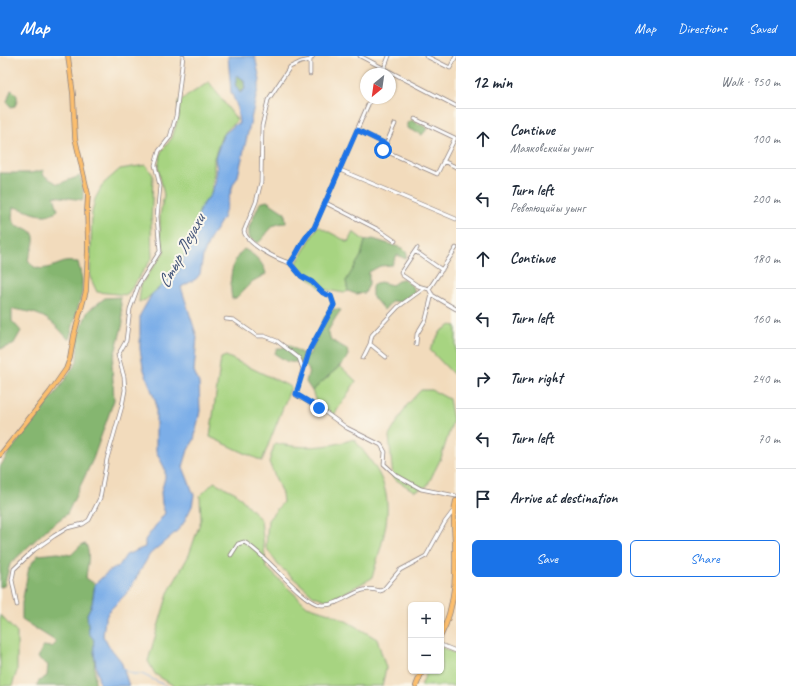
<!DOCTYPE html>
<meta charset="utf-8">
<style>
:root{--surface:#fff;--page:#f6f6f7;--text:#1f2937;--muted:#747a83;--line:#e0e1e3;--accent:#1a73e8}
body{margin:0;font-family:Caveat,sans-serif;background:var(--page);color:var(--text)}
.controls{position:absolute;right:12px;bottom:12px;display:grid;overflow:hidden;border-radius:6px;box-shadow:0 1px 3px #0004}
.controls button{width:36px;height:36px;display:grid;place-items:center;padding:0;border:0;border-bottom:1px solid var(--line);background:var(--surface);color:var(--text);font:20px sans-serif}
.compass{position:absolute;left:360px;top:12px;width:36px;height:36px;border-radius:50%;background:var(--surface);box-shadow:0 1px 3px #0004;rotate:209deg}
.stop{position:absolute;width:12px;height:12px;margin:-9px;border:3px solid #1a73e8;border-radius:50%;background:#fff}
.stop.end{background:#1a73e8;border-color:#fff;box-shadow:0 1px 4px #0008}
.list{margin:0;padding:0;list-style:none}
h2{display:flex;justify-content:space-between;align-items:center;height:52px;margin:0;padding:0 16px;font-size:17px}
h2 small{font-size:13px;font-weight:400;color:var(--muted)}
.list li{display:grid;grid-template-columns:26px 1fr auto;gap:12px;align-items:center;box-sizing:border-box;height:60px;padding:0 16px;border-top:1px solid var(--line)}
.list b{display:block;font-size:15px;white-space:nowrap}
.list p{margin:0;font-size:13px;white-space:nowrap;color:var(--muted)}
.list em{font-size:13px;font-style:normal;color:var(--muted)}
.actions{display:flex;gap:8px;padding:12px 16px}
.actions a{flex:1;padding:9px 0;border:1px solid var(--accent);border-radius:6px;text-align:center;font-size:14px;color:var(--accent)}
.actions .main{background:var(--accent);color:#fff}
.icon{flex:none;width:22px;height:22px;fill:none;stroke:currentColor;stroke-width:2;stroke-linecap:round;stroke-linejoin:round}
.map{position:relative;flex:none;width:456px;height:630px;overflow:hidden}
header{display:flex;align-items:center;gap:24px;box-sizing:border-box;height:56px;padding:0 20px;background:var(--accent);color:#fff}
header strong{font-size:19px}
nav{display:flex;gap:22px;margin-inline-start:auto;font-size:14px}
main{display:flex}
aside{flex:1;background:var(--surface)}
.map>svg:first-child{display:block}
</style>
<header>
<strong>Map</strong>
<nav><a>Map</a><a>Directions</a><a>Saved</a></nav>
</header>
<main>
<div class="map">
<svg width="456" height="630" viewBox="0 0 456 630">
<rect width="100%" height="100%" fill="#fbf7ec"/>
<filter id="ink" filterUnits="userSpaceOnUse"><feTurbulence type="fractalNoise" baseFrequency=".025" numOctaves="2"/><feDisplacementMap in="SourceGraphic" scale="8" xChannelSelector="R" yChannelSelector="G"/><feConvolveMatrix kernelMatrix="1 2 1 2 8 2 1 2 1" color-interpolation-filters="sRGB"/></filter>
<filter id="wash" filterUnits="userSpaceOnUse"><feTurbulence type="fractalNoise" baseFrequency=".012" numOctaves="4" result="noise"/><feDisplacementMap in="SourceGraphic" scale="16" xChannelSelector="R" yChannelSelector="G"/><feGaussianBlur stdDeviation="0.9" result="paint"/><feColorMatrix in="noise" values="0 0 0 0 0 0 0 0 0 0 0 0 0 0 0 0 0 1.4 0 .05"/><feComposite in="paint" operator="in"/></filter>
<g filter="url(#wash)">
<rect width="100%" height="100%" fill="#f2dbbc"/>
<!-- green -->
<path fill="#a7d481" stroke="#647b5e" d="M209,26L237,64L222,79L214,102V116L211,138L201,151L179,215L145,244L139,246L141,228L164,196L160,181V159L164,139L158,111L161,96L172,82L179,59L178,46Z
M146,109L153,119L151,170L152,202L127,239L97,236L90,221L92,157L95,143L103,128L120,113Z
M318,170L348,186L353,176L365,185L361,200L346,225L348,235L344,237L322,233L295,210Z
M451,269L456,270V321L430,294L441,275Z
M226,300L291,331L262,405L210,381L221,302Z
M340,310L356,325L334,359L317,348L312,335Z
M421,334H432L449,343L453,364L441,402L427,430L414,435L393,422L389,380L407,349Z
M354,383C362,394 373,406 379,418C397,452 381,488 372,522L329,545L314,540L278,509L266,491L268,464L283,446L282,438L269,406L275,387C301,393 328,392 354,383Z
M214,426L236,437L261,464L266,511L307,550L329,557L348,566L377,583L386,612L382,630H174L155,618L148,605L168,537L189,499L201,464L200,440Z
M0,559L17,577V615L12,630H0Z
M441,591L456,598V630H421L427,615H441Z"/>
<!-- forest -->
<path fill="#85b66f" stroke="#546c55" d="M237,19L244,24L245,33L239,37L235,29Z
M11,34C19,38 18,44 15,50L11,51L7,46Z
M411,64L428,72L422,79L407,72V67Z
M44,114L43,119L58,128L80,120L83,133V144L54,140L58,154C43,166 28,153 13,151L12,163L17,171C41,172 35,188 28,203C35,220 52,210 65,206C69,205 74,206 78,206L82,223V237L69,284C49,261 42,257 12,253V265L21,275L13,289L0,293V117H31Z
M267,145L285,157L286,167C269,167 270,177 258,187L249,182V171L260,147Z
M373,183L402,192L407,197L406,203L397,199L392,209L380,210L369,216V228L365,237L356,238L348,235L346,225L361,200L365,185Z
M244,193C254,198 264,207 266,218L253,225L236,242L232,243C229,226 230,205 244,193Z
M401,223H404L413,231L415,236L400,246L392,245L384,254L372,240V230L380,226L392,229Z
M120,241L123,267L112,308L114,344L93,403L67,458L48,472L10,508L4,530L0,531V411L8,398L58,334L77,306L78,279L88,255L105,242Z
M334,253L341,254L336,261L328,275L331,284L347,293L348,299L345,305L312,335L306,326L309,314C299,300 297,309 286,305C282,303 279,300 275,298L276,294L289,289L303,298L309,299L325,260Z
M86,488C91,500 87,509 86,522L95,528L92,548L87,558L94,584L95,630H36L39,625L47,620L48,609L38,602L43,590L52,591L57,586L22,564V547L29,511L38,499L58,497L71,499L81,489Z"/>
<!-- water -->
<path fill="#7baee8" stroke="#4e6892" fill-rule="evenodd" d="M228,0H255L260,24L238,120L233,129L223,162L210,183L203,200L200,218L196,223L181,231L197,281L194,315L199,327L200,355L194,384L188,394L183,411L194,439L192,450L183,468L177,475L150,498L128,536L109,555L105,563L103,580L109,590L121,605L129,630H100C98,623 92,590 94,584L89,577L87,558L92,548L95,528L109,515L119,510L126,499L145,491V484L165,457L162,448L161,436L165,422V413L156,395V347L143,311L140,293V259L152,238L179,215L201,151L211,138L215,127L217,113L215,102L223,79L236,68H239L237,50L231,36ZM237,19L244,24L245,33L240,37L235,29Z"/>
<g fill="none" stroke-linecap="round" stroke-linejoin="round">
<!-- stream -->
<path stroke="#7baee8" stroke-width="1" d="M123,613L133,618H142L166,630"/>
</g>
</g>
<g filter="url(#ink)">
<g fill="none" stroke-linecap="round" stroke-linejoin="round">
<!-- minor casing -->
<g stroke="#8a7e7c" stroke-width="4.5">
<path id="minor" d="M360,0L456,50
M426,0L450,12L456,0
M310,4L301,6L290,11L268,44L262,70L261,126L256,146L244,175C246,188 278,204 290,207C300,195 302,182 314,172L371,42
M310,18V4L313,0
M382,18L389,0
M357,74L386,88L383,94L437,118L455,82L415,63
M386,88L395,68
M443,105L456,111
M340,114L456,163
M326,147L379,174L395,185
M417,192L401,216L402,219L418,230L429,233L456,192
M415,195L442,214
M290,207L301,220L312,226L323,237L331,240L334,249L310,293L303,313
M429,233L432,239L456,253
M226,263L234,264L257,280H264L277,285L299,302L303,313L296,339L319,352L347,372L381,389L385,396L384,408L396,419L421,433L456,440
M370,288L386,301
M416,288L417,278L426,263L432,238
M363,302L370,288L372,279L398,251L424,232
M231,499L238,488L244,486C265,497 303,548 322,549C344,550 356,527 380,535L383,534L400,514L426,500L445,466L454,454
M17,549L12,524L14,513L34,494L54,480L67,472L83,468L89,464L100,442L107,403L122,350L125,334L124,321L118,299L126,285L130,253L139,228L160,195L157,161L160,130L155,109L159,95L170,81L176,60L183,0
M441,589L456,595"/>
</g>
<!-- major casing -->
<g stroke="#8a7e7c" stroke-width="5.5">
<path id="major" d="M0,399L50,336L66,313L70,302L74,279L86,235L88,191L87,154L88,138L75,82L73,38L68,0"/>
</g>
<!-- highway casing -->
<g stroke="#8a7e7c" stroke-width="6">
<path id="highway" d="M441,579C456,549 456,518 455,485C454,471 453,458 456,445
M416,630L422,615"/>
</g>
<!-- minor -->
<use href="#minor" stroke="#fff" stroke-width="3"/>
<!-- major -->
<use href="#major" stroke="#fbbe6e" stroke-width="4"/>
<!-- highway -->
<use href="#highway" stroke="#fbbe6e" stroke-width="4.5"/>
</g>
</g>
<g fill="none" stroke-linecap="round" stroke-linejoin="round" filter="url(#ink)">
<!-- route -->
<path stroke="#1a73e8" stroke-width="5" d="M319,352L296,338L310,293L334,249L331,240L323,237L312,226L301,220L290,207C300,195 302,182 314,172L357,74L386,88L383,94"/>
</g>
<g text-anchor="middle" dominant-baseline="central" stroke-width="4" stroke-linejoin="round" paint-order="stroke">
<!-- water labels -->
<g font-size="18" font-style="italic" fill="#415378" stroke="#fbf7ec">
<text transform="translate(181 195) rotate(-62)">Стыр Леуахи</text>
</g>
</g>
</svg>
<div class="controls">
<button>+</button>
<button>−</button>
</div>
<svg class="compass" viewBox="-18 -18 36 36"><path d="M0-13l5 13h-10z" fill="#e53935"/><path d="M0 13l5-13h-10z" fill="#747a83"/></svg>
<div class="stop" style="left:383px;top:94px"></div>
<div class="stop end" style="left:319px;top:352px"></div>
</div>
<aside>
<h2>12 min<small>Walk · 950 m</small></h2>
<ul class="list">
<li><svg class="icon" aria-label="ahead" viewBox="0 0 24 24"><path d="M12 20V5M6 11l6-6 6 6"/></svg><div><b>Continue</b><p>Маяковскийы уынг</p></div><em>100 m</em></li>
<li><svg class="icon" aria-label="left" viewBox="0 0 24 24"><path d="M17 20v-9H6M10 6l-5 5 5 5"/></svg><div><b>Turn left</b><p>Революцийы уынг</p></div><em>200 m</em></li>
<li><svg class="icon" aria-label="ahead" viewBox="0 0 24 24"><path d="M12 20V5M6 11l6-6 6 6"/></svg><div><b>Continue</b></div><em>180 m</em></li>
<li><svg class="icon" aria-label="left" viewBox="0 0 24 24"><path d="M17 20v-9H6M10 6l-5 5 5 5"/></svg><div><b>Turn left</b></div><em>160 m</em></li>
<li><svg class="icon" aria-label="right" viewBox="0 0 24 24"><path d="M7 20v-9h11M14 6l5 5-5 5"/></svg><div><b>Turn right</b></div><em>240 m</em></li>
<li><svg class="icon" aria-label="left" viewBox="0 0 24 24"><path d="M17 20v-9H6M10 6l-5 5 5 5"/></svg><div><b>Turn left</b></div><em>70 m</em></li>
<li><svg class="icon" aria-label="arrive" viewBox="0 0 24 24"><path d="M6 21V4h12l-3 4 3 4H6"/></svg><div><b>Arrive at destination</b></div></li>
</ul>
<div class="actions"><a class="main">Save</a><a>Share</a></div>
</aside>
</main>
